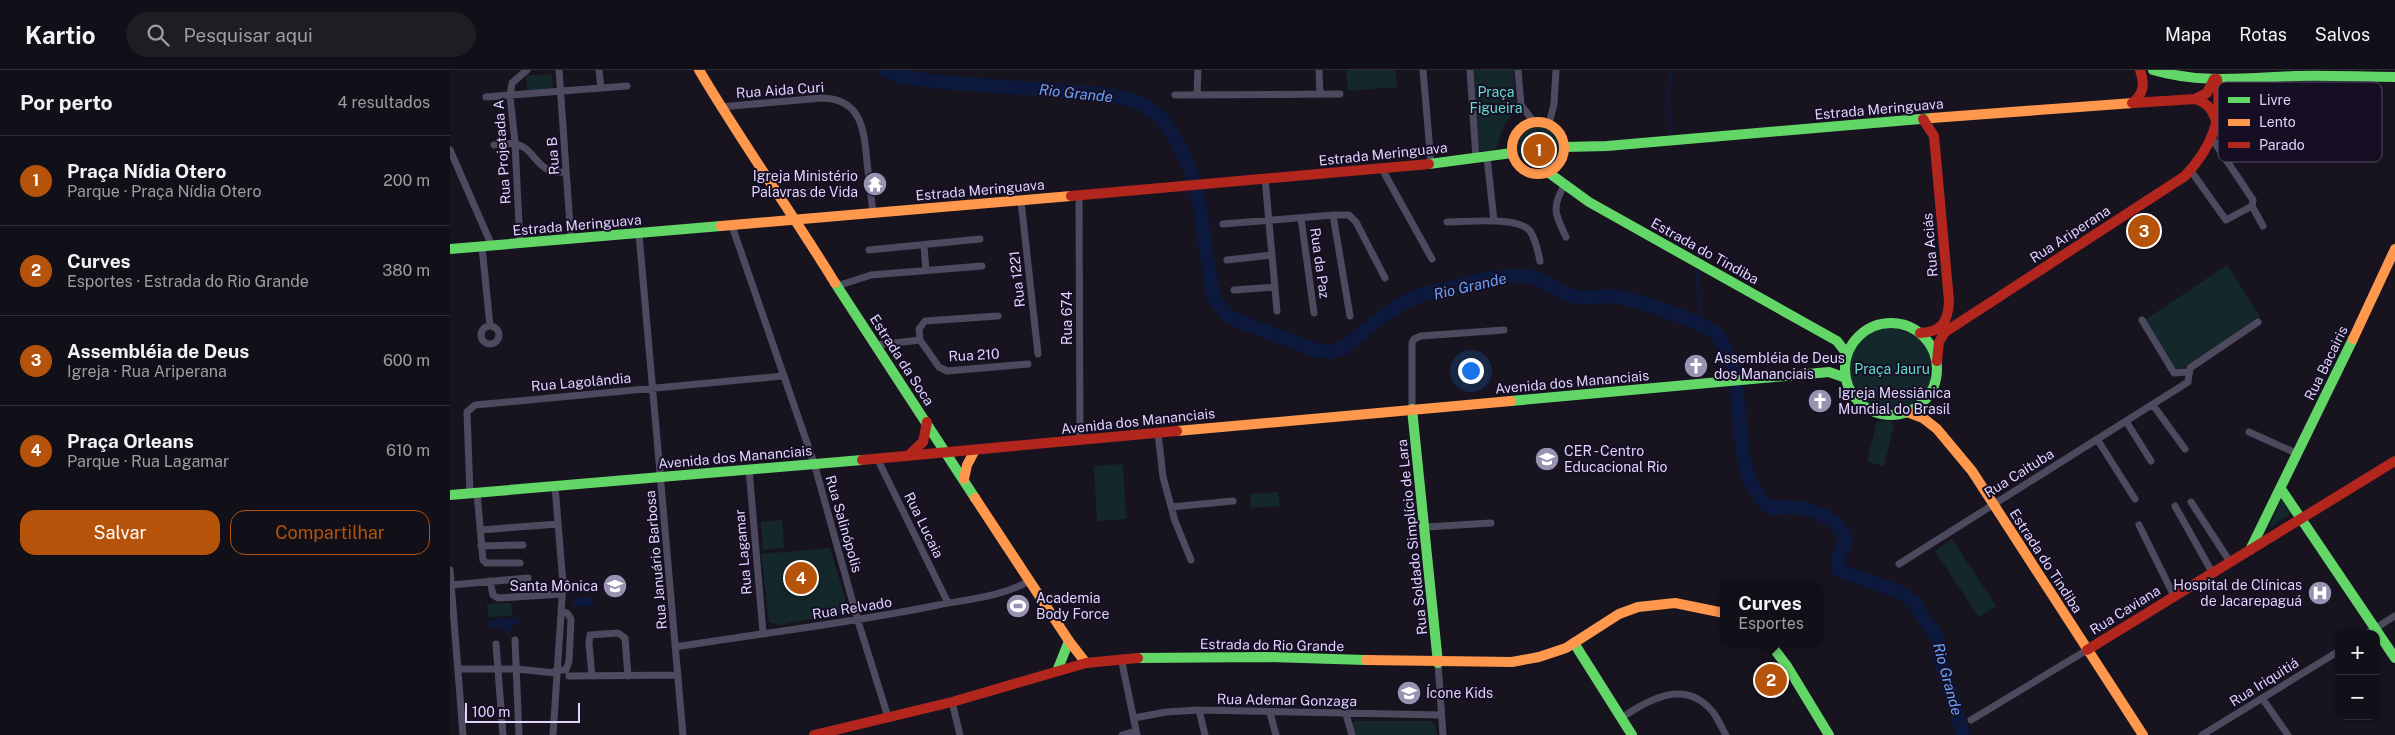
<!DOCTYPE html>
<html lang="pt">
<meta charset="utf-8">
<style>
:root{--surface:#110f17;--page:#1e1d24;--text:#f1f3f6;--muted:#9c9ca1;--line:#302f36;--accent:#b45309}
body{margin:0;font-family:"Public Sans",sans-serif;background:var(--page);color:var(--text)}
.controls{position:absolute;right:15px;bottom:15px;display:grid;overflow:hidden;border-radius:10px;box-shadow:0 1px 4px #0004}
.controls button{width:45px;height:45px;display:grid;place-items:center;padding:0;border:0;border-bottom:1px solid var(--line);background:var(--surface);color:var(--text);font:25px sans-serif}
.scale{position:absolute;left:15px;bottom:12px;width:115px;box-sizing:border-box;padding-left:5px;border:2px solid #ded4fd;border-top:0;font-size:14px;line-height:18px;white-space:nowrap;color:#ded4fd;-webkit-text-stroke:4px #160f24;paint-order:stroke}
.you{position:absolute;left:1020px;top:300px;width:18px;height:18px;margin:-12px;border:4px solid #fff;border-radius:50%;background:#1a73e8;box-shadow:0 0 0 8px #1a73e833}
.badge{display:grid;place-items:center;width:32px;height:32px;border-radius:50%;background:var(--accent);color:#fff;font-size:16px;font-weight:700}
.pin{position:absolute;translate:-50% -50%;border:2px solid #fff;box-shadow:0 1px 5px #0006}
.popup{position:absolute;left:1270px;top:510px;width:102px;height:65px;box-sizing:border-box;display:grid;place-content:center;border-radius:10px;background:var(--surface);filter:drop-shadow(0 1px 4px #0005);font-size:16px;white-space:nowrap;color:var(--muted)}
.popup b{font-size:19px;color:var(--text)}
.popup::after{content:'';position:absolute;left:50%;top:100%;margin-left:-10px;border:10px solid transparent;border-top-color:var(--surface)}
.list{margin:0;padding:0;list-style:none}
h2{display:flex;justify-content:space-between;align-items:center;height:65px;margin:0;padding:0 20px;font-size:21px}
h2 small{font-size:16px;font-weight:400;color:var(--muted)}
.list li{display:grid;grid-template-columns:32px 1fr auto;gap:15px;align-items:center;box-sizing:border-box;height:90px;padding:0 20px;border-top:1px solid var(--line)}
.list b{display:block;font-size:19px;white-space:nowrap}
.list p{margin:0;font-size:16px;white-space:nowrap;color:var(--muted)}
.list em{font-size:16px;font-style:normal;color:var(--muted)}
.actions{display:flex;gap:10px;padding:15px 20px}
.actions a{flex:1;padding:11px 0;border:1px solid var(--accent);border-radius:15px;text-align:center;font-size:18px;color:var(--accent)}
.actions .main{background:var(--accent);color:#fff}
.icon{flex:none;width:28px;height:28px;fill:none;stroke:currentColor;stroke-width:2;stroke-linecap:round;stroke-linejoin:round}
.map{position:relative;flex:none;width:1945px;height:665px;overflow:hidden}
header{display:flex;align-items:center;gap:30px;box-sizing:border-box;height:70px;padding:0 25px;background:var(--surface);border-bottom:1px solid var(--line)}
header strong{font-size:24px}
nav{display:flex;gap:28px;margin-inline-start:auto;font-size:18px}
.search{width:350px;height:45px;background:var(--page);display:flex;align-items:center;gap:12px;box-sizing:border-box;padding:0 18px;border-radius:28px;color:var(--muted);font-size:19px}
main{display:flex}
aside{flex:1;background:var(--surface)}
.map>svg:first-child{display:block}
</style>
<header>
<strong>Kartio</strong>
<div class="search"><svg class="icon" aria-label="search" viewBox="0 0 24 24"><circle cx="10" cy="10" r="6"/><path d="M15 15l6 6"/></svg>Pesquisar aqui</div>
<nav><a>Mapa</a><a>Rotas</a><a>Salvos</a></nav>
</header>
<main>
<aside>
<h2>Por perto<small>4 resultados</small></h2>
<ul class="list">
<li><span class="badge">1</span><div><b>Praça Nídia Otero</b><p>Parque · Praça Nídia Otero</p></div><em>200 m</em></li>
<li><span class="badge">2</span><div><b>Curves</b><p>Esportes · Estrada do Rio Grande</p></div><em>380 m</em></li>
<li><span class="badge">3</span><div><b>Assembléia de Deus</b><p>Igreja · Rua Ariperana</p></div><em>600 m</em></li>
<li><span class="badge">4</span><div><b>Praça Orleans</b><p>Parque · Rua Lagamar</p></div><em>610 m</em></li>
</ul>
<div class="actions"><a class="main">Salvar</a><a>Compartilhar</a></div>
</aside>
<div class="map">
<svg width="1945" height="665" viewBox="0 0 1945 665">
<rect width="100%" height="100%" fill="#17141f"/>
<!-- green -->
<path fill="#14282b" d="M896,0H945L947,17L898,21Z
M1024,0H1063L1067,40L1055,52L1046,79L1032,81L1029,78Z
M102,4L103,19L77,21L76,6Z
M1068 77a21 21 0 1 1 42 0a21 21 0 1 1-42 0Z
M1777,195L1810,246L1728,302L1695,250Z
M1400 299a42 42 0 1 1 84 0a42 42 0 1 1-84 0Z
M1440,351L1444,356L1434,396L1417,392L1427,352Z
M673,394L676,449L647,451L644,396Z
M828,422L830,436L801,438L800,424Z
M1831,430L1841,443L1819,458Z
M332,450L334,478L313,480L311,452Z
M1502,469L1546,536L1529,547L1485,481Z
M380,478L396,532L392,543L330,555L319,552L311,484Z
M61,533L62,546L38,547L37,534Z
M905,651H982L986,656L987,665H902L901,654Z"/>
<!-- water -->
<path fill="#0d183d" d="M143,527V535L124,537V528Z
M68,548V553L63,554L59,563L53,561L51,555L43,559L40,557V550Z"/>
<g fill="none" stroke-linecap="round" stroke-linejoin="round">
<!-- stream -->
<path stroke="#0d183d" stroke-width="2.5" d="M1221,63L1218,27L1222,0
M1246,198L1252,255"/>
<!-- river -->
<path stroke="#0d183d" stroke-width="14" d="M436,0L448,6L490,12L655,24L689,32L712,48L730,77L741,102L749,132L763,227L777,245L788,251L868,281L882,282L893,278C918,259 944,233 974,224C1002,217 1046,204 1074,206C1092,206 1106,222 1123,226C1134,229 1148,226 1160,226C1178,227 1260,253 1269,267C1296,309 1283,363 1300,410C1302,416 1308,423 1311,429C1314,433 1318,437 1323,438C1329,439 1336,436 1342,437C1364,439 1389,448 1396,471L1388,487V500L1450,522L1464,533L1487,567L1491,591L1513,665"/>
<!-- street -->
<path stroke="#4d4a5f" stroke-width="7" d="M109,0L121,170
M149,0L151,18
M869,0L870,24
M973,0L981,93
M1020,0L1026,88
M1068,0L1071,35L1084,52
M747,24L748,0
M725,25L890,24
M36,27L177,16
M270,37L372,28C412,29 414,60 417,92C419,109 421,126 423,143
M1099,54L1104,34L1106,0
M44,75C50,74 58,73 64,74C86,76 84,105 116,102
M0,80L42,176
M1037,87L1044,151
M932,99L982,189
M1741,101L1776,150L1802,136L1803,130L1763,70
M815,108L827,241
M1115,114C1101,138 1105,143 1116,167
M629,125L630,371
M571,131L588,284
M1802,136L1813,156
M883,145L900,246
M851,148L864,243
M997,152C1016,152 1068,146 1080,161C1086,170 1088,181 1090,191
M773,154L883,145H899L906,152L935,208
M282,156L364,393L408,551L438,647
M189,164L233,665
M70,174L65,73L60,26L62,13L77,0
M474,176L476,200
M32,177L40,256
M419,180L530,169
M777,190L822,185
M387,216L421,205L532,196
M784,220L825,217
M1692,250L1724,303L1738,302
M31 265a9 9 0 1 1 18 0a9 9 0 1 1-18 0Z
M470,270L469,259L475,251L548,246
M427,275L470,270L489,297L497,301L578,294
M1703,335L1735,379
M962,339V273L964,269L971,266L1054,260
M1676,351L1701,391
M1799,362L1848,384
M708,363L713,407L725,451L741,490
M1647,369L1685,429
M427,388L498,533
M299,399L313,562
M27,423L33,490L36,493H70
M20,424L17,342L25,335L333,306
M1741,432L1780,492
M1725,436L1762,502
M721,437L783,431
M1689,455L1724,526
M976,457L1041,453
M30,460L108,454
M31,476L73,475
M1449,494L1738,312L1740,298L1808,252
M0,500L13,665
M40,511L43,525L48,528L112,524
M1,515L78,508
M1916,564L1945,546
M65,570L69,665
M46,574L53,665
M225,577C313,563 401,553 488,535C519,529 551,527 579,511
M671,588L687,665
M988,593L993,665
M8,599H66L106,603
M106,600H116L119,591L121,549L117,543L111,541
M119,606L228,605
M142,606L139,573L140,565L168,563L175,568L178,606
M1812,628L1838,665
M502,632L510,665
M749,640L755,665
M820,643L826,665
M896,644L902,665
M684,648L716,642L749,640L991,645
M1171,648C1199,630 1234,608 1262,641C1268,648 1271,657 1276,665
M1521,650L1637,580
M103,665L113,514L105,416
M672,665L686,661
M1752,665L1889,581"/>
<!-- fast -->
<path stroke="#63d668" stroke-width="10" d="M1703,0C1750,14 1796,8 1845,6C1878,5 1912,7 1945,7
M1772,43L1789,9
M1115,77L1157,76L1482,48
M979,94L1062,83
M1099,103L1139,132L1387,271L1397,284
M0,179L271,156
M385,213L525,428
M1395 299a46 46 0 1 1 92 0a46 46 0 1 1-92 0Z
M1061,331L1379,302L1396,308
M962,339L988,593
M1831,419L1945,588
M0,425L412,390
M1800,480L1903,269
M1318,571L1337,596L1379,665
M1124,573L1182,665
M688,588L816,587L916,590
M607,601L619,571"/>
<!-- slow -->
<path stroke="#ff974d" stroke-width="10" d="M249,0C292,73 341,141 385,213
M1482,48L1683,33
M1062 78a26 26 0 1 1 52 0a26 26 0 1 1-52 0Z
M271,156L621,126
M1903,269L1945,179
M1457,342L1473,348L1487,359L1522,401L1693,665
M727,361L1061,331
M514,409L517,395L525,380
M525,428L619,571L636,593
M916,590L1062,592L1089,587L1116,578L1169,544L1188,537L1225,533L1274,543"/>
<!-- jam -->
<path stroke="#b3261e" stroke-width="10" d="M1745,29L1757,23L1764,9
M1682,33C1694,24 1695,14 1690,0
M1683,33L1745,29C1759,33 1764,42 1767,55
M621,126L979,94
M1470,263C1492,262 1498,252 1499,231L1484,66L1473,49
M1487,291L1489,272L1495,262L1735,106C1762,77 1773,49 1767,9
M459,385L473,372L477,352
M412,390L727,361
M1637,580L1945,391
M364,665L502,632L636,593L688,588"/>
</g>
<!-- icons -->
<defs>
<g id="temple-disc" transform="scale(1.25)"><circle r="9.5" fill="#9891af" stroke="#160f24"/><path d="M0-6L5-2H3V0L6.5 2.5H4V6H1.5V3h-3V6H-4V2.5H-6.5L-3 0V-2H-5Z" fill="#fff"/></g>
<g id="church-disc" transform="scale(1.25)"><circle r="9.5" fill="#9891af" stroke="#160f24"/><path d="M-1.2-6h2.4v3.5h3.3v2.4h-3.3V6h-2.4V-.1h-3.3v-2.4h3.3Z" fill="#fff"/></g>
<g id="school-disc" transform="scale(1.25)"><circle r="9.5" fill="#9891af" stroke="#160f24"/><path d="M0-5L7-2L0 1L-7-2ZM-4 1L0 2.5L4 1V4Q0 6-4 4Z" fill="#fff"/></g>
<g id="hospital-disc" transform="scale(1.25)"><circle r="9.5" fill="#9891af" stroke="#160f24"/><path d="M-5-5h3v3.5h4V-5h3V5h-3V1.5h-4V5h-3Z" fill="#fff"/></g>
<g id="stadium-disc" transform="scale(1.25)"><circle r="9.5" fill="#9891af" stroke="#160f24"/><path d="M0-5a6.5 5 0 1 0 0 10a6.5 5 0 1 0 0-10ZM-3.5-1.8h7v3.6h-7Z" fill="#fff"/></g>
</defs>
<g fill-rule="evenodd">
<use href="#temple-disc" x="425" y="114"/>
<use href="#church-disc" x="1246" y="296"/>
<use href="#church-disc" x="1370" y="331"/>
<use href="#school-disc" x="1097" y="389"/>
<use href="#school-disc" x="165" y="516"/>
<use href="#hospital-disc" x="1870" y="523"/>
<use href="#stadium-disc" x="568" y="536"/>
<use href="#school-disc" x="959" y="623"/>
</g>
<g text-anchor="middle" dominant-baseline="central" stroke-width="4" stroke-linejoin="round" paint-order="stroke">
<!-- street labels -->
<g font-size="14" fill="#ded4fd" stroke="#160f24">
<text transform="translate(330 20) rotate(-4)">Rua Aida Curi</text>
<text transform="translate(1429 39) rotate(-5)">Estrada Meringuava</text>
<text transform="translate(52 82) rotate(-94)">Rua Projetada A</text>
<text transform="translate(933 84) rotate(-6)">Estrada Meringuava</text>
<text transform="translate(103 86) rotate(-94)">Rua B</text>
<text transform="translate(530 120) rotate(-5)">Estrada Meringuava</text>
<text transform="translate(127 155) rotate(-5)">Estrada Meringuava</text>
<text transform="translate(1620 164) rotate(-33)">Rua Ariperana</text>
<text transform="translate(1480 175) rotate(-95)">Rua Aciás</text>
<text transform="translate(1255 181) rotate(29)">Estrada do Tindiba</text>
<text transform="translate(870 193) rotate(82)">Rua da Paz</text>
<text transform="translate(567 209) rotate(-96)">Rua 1221</text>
<text transform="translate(617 248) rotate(-90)">Rua 674</text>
<text transform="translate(524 285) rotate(-3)">Rua 210</text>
<text transform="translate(452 290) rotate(57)">Estrada da Soca</text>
<text transform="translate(1876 293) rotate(-64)">Rua Bacairis</text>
<text transform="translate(131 312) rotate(-5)">Rua Lagolândia</text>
<text transform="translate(1122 312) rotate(-5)">Avenida dos Mananciais</text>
<text transform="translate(688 351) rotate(-6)">Avenida dos Mananciais</text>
<text transform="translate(285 387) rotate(-5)">Avenida dos Mananciais</text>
<text transform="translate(1569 403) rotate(-32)">Rua Caituba</text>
<text transform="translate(394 454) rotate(74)">Rua Salinópolis</text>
<text transform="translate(474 455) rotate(64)">Rua Lucaia</text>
<text transform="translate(962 467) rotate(-96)">Rua Soldado Simplício de Lara</text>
<text transform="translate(293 482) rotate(-95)">Rua Lagamar</text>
<text transform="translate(206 490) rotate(-95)">Rua Januário Barbosa</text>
<text transform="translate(1596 491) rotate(57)">Estrada do Tindiba</text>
<text transform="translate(402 538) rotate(-9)">Rua Relvado</text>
<text transform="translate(1675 540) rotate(-32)">Rua Caviana</text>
<text transform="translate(822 575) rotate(1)">Estrada do Rio Grande</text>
<text transform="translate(1814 612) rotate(-32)">Rua Iriquitiá</text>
<text transform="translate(837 630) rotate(1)">Rua Ademar Gonzaga</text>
</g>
<!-- park labels -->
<g font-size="14" fill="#63dacc" stroke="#160f24">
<text x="1046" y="22">Praça<tspan x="1046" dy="16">Figueira</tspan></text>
<text x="1442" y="299">Praça Jauru</text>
</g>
<!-- poi labels -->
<g font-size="14" fill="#ded4fd" stroke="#160f24" text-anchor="start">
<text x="408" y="106" text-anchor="end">Igreja Ministério<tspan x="408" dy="16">Palavras de Vida</tspan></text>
<text x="1264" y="288">Assembléia de Deus<tspan x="1264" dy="16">dos Mananciais</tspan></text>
<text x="1388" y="323">Igreja Messiânica<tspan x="1388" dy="16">Mundial do Brasil</tspan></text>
<text x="1114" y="381">CER - Centro<tspan x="1114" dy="16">Educacional Rio</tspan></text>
<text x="1852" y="515" text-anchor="end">Hospital de Clínicas<tspan x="1852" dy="16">de Jacarepaguá</tspan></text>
<text x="148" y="516" text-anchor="end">Santa Mônica</text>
<text x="586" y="528">Academia<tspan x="586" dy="16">Body Force</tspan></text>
<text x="976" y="623">Ícone Kids</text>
</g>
<!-- water labels -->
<g font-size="15" font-style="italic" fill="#67a1f8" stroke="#160f24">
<text transform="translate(626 23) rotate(6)">Rio Grande</text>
<text transform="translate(1020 216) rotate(-13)">Rio Grande</text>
<text transform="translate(1498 609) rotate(75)">Rio Grande</text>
</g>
</g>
<!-- legend -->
<rect x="1768" y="12" width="164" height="80" rx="8" fill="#160f24" stroke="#524a65" stroke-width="1"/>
<rect x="1778" y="27" width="22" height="6" fill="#63d668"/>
<rect x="1778" y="49" width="22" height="7" fill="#ff974d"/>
<rect x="1778" y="72" width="22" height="6" fill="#b3261e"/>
<g font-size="14" fill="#ded4fd">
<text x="1809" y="35">Livre</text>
<text x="1809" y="57">Lento</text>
<text x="1809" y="80">Parado</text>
</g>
</svg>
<div class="controls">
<button>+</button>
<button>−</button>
</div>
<div class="scale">100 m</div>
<div class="you"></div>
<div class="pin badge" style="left:1089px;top:80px">1</div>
<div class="pin badge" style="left:1321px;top:610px">2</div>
<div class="popup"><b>Curves</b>Esportes</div>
<div class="pin badge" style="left:1694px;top:161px">3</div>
<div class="pin badge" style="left:351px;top:508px">4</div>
</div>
</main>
